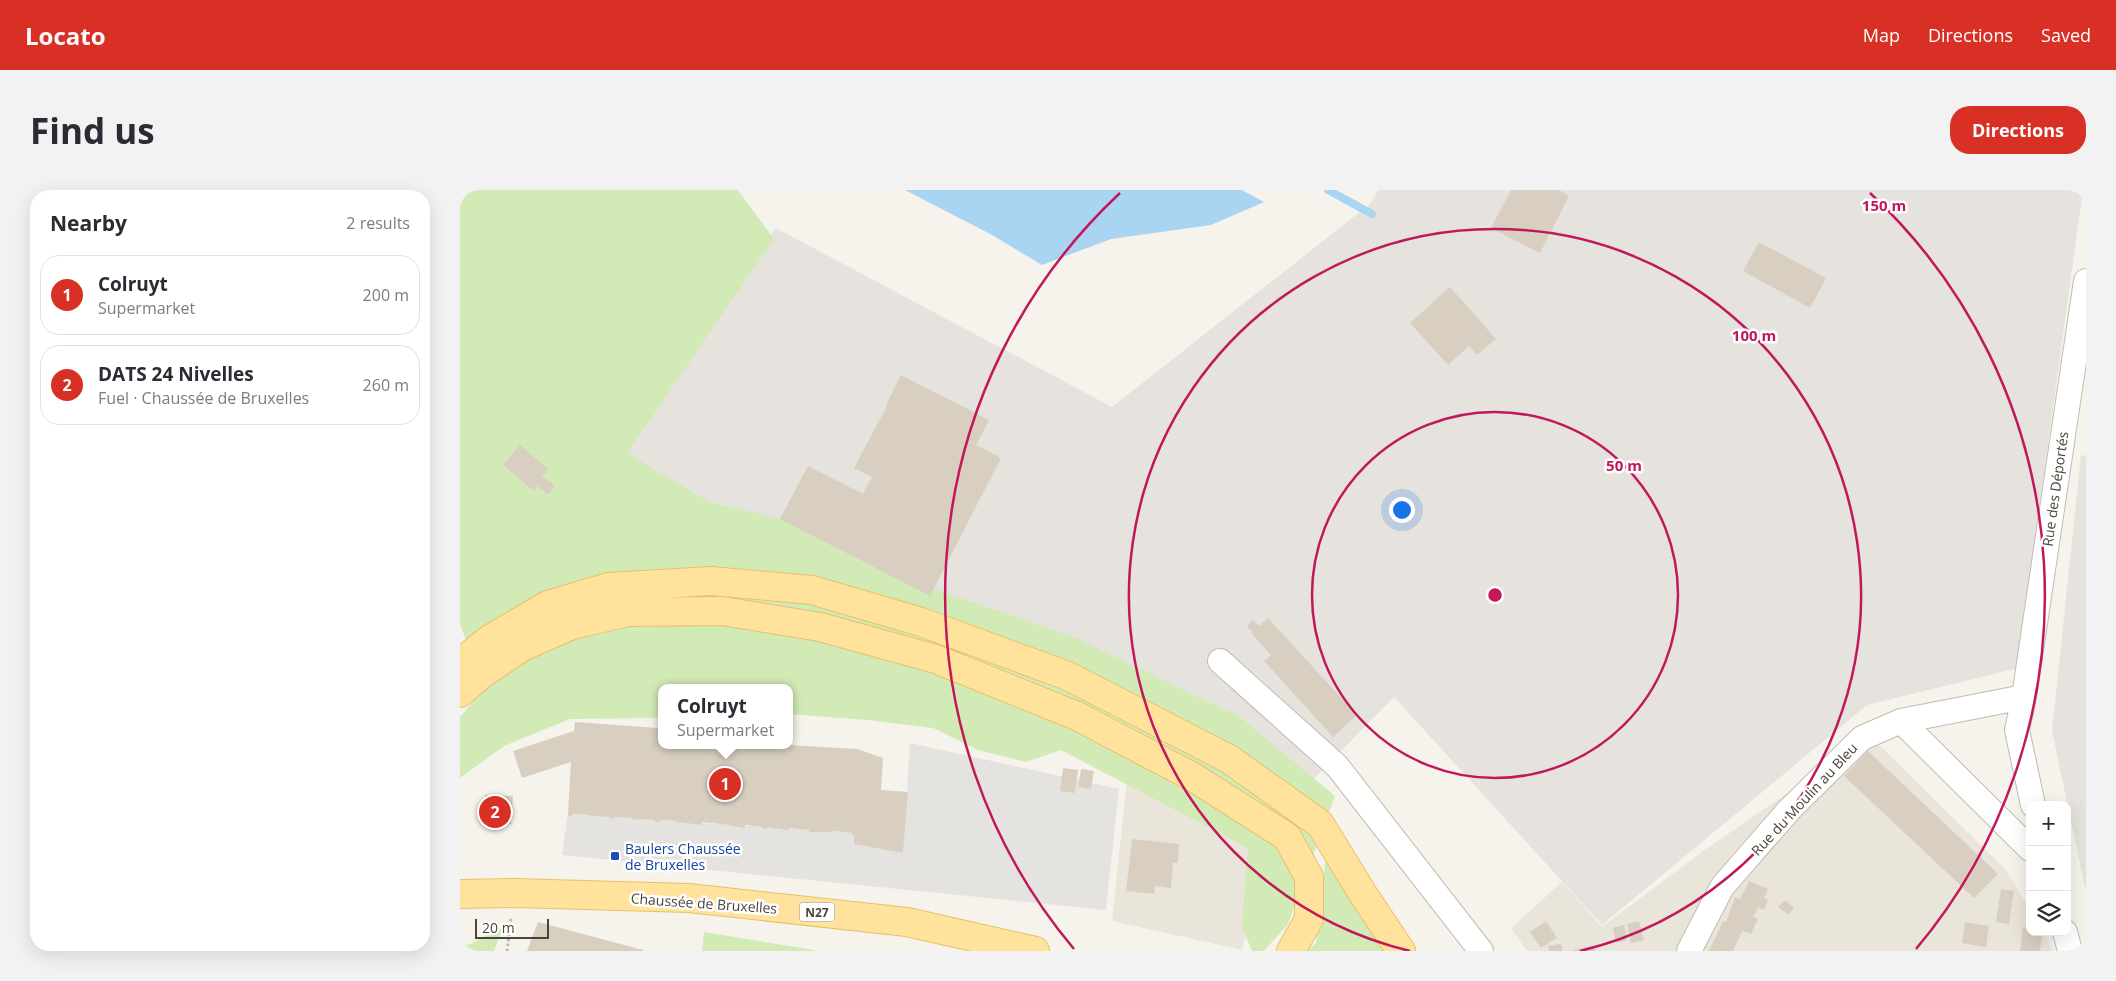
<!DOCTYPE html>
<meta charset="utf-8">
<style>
:root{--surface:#fff;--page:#f2f2f3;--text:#2b2b33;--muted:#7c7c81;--line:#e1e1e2;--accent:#d93025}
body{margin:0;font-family:"Open Sans",sans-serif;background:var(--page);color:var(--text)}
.controls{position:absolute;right:15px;bottom:15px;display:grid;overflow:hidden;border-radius:10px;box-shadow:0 5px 20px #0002}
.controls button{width:45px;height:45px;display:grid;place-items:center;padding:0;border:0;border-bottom:1px solid var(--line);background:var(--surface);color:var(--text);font:25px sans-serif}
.scale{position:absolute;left:15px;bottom:12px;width:74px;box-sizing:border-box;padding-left:5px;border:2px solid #4b4439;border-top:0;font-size:14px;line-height:18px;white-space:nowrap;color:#4b4439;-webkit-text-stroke:4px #fff;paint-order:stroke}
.you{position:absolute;left:941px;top:319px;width:18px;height:18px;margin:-12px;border:4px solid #fff;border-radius:50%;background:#1a73e8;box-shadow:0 0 0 8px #1a73e833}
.badge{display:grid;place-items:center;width:32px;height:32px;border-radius:50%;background:var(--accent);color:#fff;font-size:16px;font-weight:700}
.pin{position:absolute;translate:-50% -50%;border:2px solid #fff;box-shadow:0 1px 5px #0006}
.popup{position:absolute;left:198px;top:494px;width:135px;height:65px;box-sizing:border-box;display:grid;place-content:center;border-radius:10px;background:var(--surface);filter:drop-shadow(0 1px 4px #0005);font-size:16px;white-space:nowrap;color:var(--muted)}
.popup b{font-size:19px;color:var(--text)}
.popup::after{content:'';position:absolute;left:50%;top:100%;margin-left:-10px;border:10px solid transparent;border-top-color:var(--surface)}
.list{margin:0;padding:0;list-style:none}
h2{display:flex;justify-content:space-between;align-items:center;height:65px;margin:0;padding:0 20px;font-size:21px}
h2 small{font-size:16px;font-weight:400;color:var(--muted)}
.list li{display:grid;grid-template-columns:32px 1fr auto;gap:15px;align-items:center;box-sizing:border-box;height:80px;margin:0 10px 10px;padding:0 10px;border:1px solid var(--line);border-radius:20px}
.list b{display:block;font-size:19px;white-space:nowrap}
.list p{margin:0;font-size:16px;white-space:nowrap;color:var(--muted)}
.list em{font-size:16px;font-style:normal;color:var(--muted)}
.icon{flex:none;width:28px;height:28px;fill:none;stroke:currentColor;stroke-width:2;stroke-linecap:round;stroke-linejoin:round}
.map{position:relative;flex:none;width:1626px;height:761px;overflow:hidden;border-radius:20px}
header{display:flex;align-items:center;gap:30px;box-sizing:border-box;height:70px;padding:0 25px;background:var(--accent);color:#fff}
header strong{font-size:24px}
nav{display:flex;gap:28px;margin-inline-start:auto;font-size:18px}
.intro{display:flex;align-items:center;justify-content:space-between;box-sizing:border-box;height:120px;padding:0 30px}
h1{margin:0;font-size:35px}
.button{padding:12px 22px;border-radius:20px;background:var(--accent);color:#fff;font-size:18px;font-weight:700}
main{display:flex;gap:30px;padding:0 30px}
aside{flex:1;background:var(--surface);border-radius:20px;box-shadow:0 5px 20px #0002}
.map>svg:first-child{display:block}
</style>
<header>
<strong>Locato</strong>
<nav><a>Map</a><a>Directions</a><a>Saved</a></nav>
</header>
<div class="intro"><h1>Find us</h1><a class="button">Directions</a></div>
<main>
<aside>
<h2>Nearby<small>2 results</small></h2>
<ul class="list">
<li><span class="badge">1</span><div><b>Colruyt</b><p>Supermarket</p></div><em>200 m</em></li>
<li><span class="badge">2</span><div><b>DATS 24 Nivelles</b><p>Fuel · Chaussée de Bruxelles</p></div><em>260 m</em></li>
</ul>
</aside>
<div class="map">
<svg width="1626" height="761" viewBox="0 0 1626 761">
<rect width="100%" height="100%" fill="#f6f3ec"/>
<!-- residential -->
<path fill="#eae5da" d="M1410,546L1546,680L1570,720V742H1583L1593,761H1067L1051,738L1102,692L1142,737L1239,664Z
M668,580L805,652L782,760L652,731Z"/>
<!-- industrial -->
<path fill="#e6e2dd" d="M918,0H1623L1563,435L1558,478L1407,515L1142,735L934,507L836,607L139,276L316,38L652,217L910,14Z
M1621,265L1626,266V702L1592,541Z"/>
<!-- green -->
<path fill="#d2eab5" d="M0,0H278L314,49L167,263L249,312L326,330L409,376L616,448L780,527L875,606L828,734L804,761H792L782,737L788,658L601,560L566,572L518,560L473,538L407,530L329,524V498H201V525L196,528L110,529L44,556L0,588V527L24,499L0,434Z
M866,665L929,761H848L856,753Z
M43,737L34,761H0V759Z
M244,742L360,761H242Z"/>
<!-- parking -->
<path fill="#e5e3e0" d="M450,553L659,599L646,720L102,665L108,624L395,643V653L443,663Z"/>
<!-- water -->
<path fill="#a9d4f2" d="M445,0H782L804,12L751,35L651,49L582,75L532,45Z"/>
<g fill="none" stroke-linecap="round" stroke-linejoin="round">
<!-- stream -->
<path stroke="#a9d4f2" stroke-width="8" d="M868,0L912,24"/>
</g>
<!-- building -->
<path fill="#d8cfc1" d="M1051,0H1099L1109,6L1080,63L1031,38Z
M1299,52L1366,88L1350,118L1283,81Z
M990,97L1036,149L1017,165L1009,156L988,175L950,133Z
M441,185L529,230L516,255L541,268L470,406L320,329L348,276L403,304L412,287L394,278L427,216L426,215Z
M60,255L88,279L82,286L95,296L88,305L77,296L74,301L43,275Z
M808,428L897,525L873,547L804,471L811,465L791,443L792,442L787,436L793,430L799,436Z
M199,525H201V555H329L397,559L423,568L421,600L448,602L443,663L394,654V645H392V643L373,641V643L371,642H349V640L329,638V640H327L307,637V639H302V637L285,635V638L263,634L261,636V634L242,632L241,635L219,632L217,633V631L200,630V632H195V630L176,629L175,630H173V628L154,627V629H151V627L132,626V627L129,625L112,624V626H109L108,624L111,572L62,588L53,561L114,541L115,532L198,538Z
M1408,561L1538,684L1514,708L1384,586Z
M603,578L618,580L615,603L600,601Z
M621,579L634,581L631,599L618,597Z
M25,605L53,606L51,634L25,633Z
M672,649L719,654L718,673H713L711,698L695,696L694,704L666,701Z
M1289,691L1308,699L1304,708L1308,710L1304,720L1298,717L1293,727L1298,729L1291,744L1282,741L1273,761H1249L1263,731L1266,732L1275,707L1280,709Z
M1541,699L1554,701L1549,734L1536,732Z
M1325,710L1334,718L1328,725L1318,717Z
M1086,731L1097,748L1081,758L1070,742Z
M1179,731L1184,750L1171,753L1167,734Z
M78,732L183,760V761H67Z
M1505,732L1529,736L1526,757L1502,753Z
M1164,735L1167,750L1156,753L1153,738Z
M1563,737L1570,738V742L1582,745L1580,761H1560Z
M1101,754L1103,761H1089L1088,756Z
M1132,756L1136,761H1113V760Z"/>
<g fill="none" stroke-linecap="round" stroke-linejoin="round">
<!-- minor casing -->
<g stroke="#c2bbae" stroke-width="26">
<path id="minor" d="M760,471L877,576L1021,761
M1441,531L1570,659
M1573,615L1557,540L1564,507L1626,91
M1605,742L1610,761
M1229,761L1262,697L1329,620L1402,548L1441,531L1564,507"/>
</g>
<!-- major casing -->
<g stroke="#e6c16a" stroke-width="30">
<path id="major" d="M0,473L30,449L88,415L149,397L251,391L352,400L461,432L608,486L769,569L860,634L903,704L941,761
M0,503L22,484L62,457L112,435L168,422L262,421L360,437L476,469L617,526L733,587L827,647L849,687V729L831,761
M0,704L55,703L229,708L447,732L575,761"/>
</g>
<!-- path -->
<path stroke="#c4b79f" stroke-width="3" stroke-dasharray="2.5 2.5" stroke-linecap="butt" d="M47,761L51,728"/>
<!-- minor -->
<use href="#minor" stroke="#fff" stroke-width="24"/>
<!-- major -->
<use href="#major" stroke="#ffe39c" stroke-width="28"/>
</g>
<!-- distance rings -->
<g fill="none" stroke="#c2185b" stroke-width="2.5">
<circle cx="1035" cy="405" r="183"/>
<path d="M950 761A366 366 0 1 1 1120 761"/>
<path d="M614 759A550 550 0 0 1 660 3M1410 3A550 550 0 0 1 1456 759"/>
</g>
<!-- markers -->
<rect fill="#1a4fb4" stroke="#fff" stroke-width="2" x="150" y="661" width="10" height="10" rx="2.5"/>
<g text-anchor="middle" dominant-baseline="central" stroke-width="5" stroke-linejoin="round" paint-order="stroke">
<!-- shield labels -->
<rect fill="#fff" stroke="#817c74" stroke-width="1" x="339.5" y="712.5" width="35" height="19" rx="4"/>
<g font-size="12" font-weight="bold" fill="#4b4439">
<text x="357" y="722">N27</text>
</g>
<!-- street labels -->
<g font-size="14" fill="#4b4439" stroke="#fff">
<text transform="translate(1595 299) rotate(-82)">Rue des Déportés</text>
<text transform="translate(1344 609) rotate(-47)">Rue du Moulin au Bleu</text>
<text transform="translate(244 713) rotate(4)">Chaussée de Bruxelles</text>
</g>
<!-- transit labels -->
<g font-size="14" fill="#164399" stroke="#fff" text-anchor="start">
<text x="165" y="658">Baulers Chaussée<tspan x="165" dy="16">de Bruxelles</tspan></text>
</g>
</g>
<circle cx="1035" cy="405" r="8" fill="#c2185b" stroke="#fff" stroke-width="2.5"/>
<g font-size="15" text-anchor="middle" font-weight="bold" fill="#c2185b" stroke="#fff" stroke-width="5" stroke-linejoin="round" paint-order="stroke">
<text x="1424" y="21">150 m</text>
<text x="1294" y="151">100 m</text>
<text x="1164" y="281">50 m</text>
</g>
</svg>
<div class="controls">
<button>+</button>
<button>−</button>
<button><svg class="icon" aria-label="layers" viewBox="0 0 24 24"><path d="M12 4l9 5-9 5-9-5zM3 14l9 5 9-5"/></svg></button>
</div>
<div class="scale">20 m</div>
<div class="you"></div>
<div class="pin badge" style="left:265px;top:594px">1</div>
<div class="popup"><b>Colruyt</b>Supermarket</div>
<div class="pin badge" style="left:35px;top:622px">2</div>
</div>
</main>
